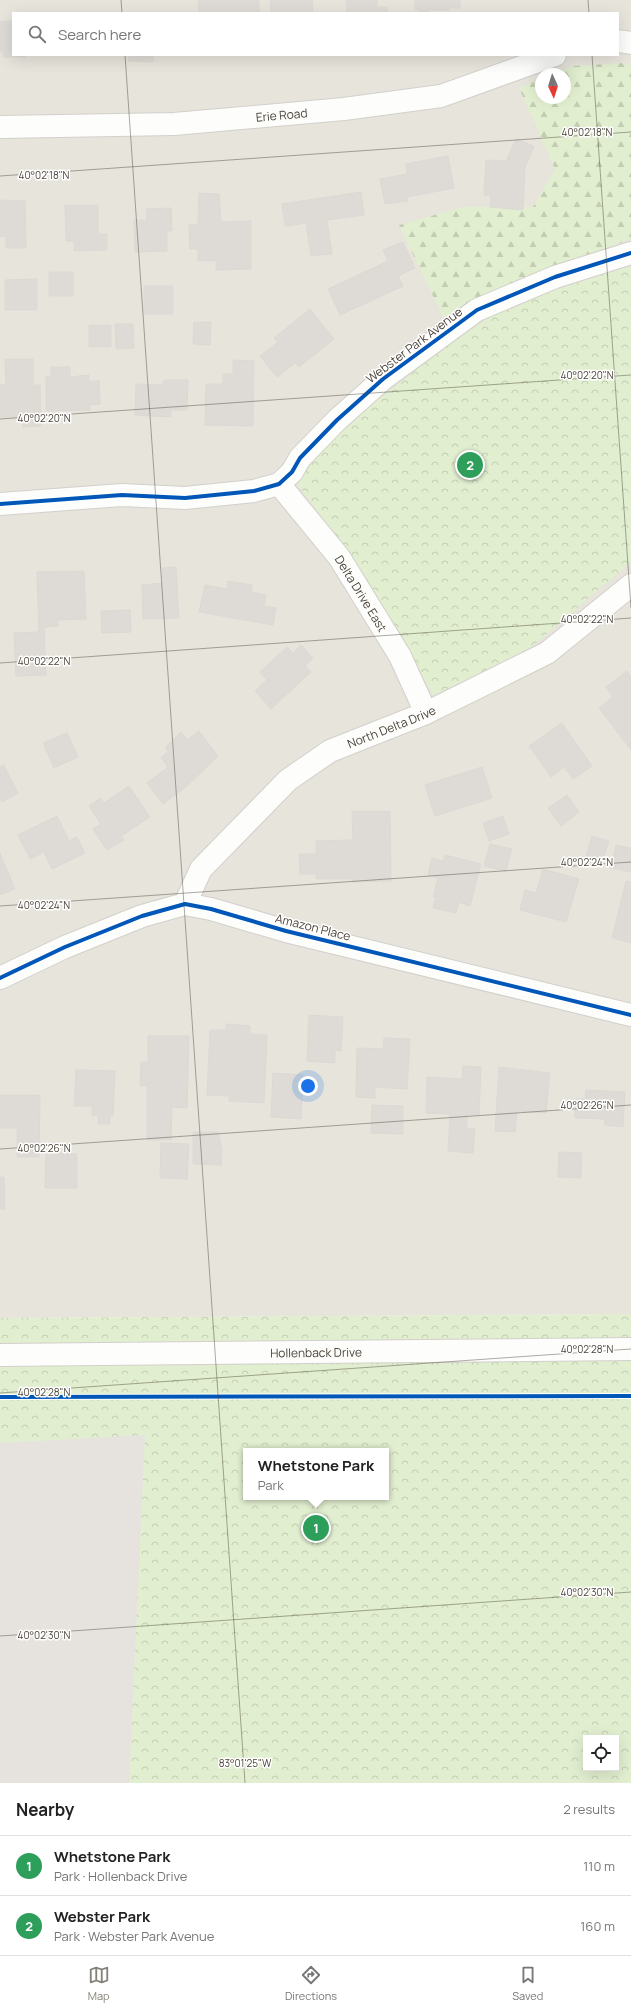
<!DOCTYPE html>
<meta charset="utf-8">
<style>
:root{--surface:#fff;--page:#f6f6f6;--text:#222;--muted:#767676;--line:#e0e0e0;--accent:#868178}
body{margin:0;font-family:Manrope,sans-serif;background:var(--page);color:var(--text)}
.controls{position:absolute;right:12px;bottom:12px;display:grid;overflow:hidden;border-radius:0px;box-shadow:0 4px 16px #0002}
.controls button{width:36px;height:36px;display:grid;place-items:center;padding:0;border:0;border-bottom:1px solid var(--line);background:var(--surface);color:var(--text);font:20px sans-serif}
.compass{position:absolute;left:535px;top:68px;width:36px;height:36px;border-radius:50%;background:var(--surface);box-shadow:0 4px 16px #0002;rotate:176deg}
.you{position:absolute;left:308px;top:1086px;width:14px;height:14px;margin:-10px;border:3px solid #fff;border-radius:50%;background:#1a73e8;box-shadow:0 0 0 6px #1a73e833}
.badge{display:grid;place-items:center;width:26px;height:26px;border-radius:50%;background:var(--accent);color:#fff;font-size:13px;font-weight:700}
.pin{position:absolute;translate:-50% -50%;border:2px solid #fff;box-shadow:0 1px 4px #0006}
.popup{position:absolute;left:243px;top:1448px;width:146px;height:52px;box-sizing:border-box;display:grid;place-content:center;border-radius:0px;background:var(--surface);filter:drop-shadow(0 1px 3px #0005);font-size:13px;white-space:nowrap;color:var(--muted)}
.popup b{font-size:15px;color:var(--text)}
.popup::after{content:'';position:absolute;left:50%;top:100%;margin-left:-8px;border:8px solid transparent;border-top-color:var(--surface)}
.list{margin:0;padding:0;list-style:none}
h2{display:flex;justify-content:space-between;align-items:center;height:52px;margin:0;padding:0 16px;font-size:17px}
h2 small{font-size:13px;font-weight:400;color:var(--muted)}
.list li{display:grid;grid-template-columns:26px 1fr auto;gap:12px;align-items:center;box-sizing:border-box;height:60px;padding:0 16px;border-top:1px solid var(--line)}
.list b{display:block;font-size:15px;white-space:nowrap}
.list p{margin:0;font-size:13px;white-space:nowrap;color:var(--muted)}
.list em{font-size:13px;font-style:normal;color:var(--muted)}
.icon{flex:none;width:22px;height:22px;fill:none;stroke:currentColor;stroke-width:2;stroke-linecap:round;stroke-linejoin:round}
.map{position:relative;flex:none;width:631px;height:1783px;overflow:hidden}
.search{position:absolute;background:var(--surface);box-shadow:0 4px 16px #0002;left:12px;right:12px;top:12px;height:44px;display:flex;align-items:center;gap:10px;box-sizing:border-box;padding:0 14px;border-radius:0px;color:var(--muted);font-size:15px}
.sheet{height:172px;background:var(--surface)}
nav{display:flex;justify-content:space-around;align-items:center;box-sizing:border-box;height:56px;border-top:1px solid var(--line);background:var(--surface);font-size:11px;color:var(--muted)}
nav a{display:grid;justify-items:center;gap:2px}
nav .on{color:var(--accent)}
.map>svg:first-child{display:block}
</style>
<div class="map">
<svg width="631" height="1783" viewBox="0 0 631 1783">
<defs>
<pattern id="forest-firs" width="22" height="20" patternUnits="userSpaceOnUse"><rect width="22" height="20" fill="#e1eecf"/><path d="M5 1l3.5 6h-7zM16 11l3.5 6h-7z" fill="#c3cdb2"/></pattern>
<pattern id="park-crowns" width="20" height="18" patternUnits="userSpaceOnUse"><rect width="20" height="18" fill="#e1eecf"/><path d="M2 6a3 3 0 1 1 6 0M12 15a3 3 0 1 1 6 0" fill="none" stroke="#c3cdb2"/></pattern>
</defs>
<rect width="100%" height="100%" fill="#f4f2ee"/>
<!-- residential -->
<path fill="#e7e4dc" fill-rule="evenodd" d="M0,0H631V1314L0,1318ZM13,13H618V55H13ZM541,74H565V98H541Z"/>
<!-- forest -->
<path fill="url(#forest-firs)" d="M621,63L631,66V239L560,265L472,301L444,319L399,225L463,207H533L555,169L519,88L541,79V98H565V74H554L573,66Z"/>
<!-- park -->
<path fill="url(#park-crowns)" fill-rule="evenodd" d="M631,266V562L523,654L434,695L332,532L297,483L322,447L361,413L465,332L510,306L576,283Z
M631,1314V1783H0V1318ZM246,1451H386V1497H246ZM586,1738H616V1768H586Z"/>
<!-- parking -->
<path fill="#e6e3df" d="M145,1435L129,1783H0V1443Z"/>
<!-- building -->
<path fill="#dedbd6" stroke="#dcd9d4" d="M198,0H259V13H199Z
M270,0H312L313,13H271Z
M346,0H377V7H387V13H347Z
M415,0H460V8H449V10H429V13H418V9H415Z
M0,21H13V55H26V57H3V52H0Z
M129,55H153V62L128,61Z
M516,139L534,146L525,168L523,210L490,207L491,196L484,195L486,160L506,161Z
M448,156L454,188L407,197L408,201L385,204L380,179L407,174L406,164Z
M361,192L364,215L327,220L332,254L311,256L306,223L285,226L282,204Z
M199,193L219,194L221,222L251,221V269L216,270V261H198V249H190L189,225H198Z
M0,200L25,201L26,248H6V236L0,237Z
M65,205H98V234H107V250L74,251V241H66Z
M171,208L172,231H167V251L135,252L134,220H147L146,209Z
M403,242L415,268L398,276L403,286L340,315L328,289L388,261L383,250Z
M49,272H73V296H49Z
M37,279V310H5V280Z
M144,286H173V314H144Z
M310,309L334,339L299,367L295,363L277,377L260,356L278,342L274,338Z
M194,322H211L210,345L193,344Z
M115,324H133L134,348L116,349Z
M89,325H111V347H89Z
M5,359H33V385H40L41,426L23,427L22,417H0V385H6Z
M233,360L254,361L253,426L205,425L206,384H223V374H233Z
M51,367H70V377L89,375V381H99L100,404L90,405V410L46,411V376H51Z
M164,380H188L187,410H171V417L135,415L136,384L163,385Z
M176,567L179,618L143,619L142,585L163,583L162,568Z
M84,571L86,619L58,620V626L44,627L46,675L16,676L14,633L39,632L37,572Z
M228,581L252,585L251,592L266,595L264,606L276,608L273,625L199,612L205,585L227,589Z
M130,610L131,632L102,633L101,611Z
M301,645L313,658L305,666L311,672L271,709L255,691L267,680L260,672L287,647L293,653Z
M627,671L631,677V750L599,708L613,697L606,687Z
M562,723L592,766L573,779L564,767L551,777L529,746Z
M199,731L218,756L186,787L163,804L147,783L168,767L161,758L168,751L165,748L181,732L187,740Z
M67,733L78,757L54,768L43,743Z
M4,765L18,793L2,802L0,799V767Z
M482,767L492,798L435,816L425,785Z
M129,786L150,817L121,836L124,840L107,850L93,829L101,824L89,806L100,798L104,803Z
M567,795L579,812L561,826L548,808Z
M352,811H390L391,881L352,882V879H316V874H300L299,854H316V841L353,840Z
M57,816L69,841L77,837L85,853L52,869L44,852L30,859L18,835Z
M503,816L509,834L489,841L483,823Z
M592,836L609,841L601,865L585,860Z
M490,844L512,849L506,871L484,866Z
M616,845L631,848V872L611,868Z
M0,853L15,889L0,895Z
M445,855L481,864L470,906L459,902L456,913L433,908L436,897H433L438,878L428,875L432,858L443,861Z
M543,869L579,879L566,922L520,910L525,890L536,893Z
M626,881L631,882V943L612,938Z
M309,1015L343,1017L341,1051L335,1050V1063L307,1061Z
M226,1024L250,1026V1034L267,1035L264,1103L229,1101V1096L207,1095L210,1030H226Z
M148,1036H189L187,1108L172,1107L171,1140H147V1086H140L141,1062H148Z
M384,1038L410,1039L407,1089L375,1087V1098L356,1097L357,1048L383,1049Z
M463,1066L481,1067L479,1115H467V1128L475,1129L473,1153L448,1151L450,1114L426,1113L427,1077L462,1079Z
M499,1067L550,1073L546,1113L517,1111L515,1132L495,1131Z
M76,1070L115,1071L113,1116H110V1124H98V1115L92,1116V1106H74Z
M273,1073L303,1075L301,1119L271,1117Z
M586,1090L625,1092L623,1127L605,1125L604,1119L575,1118L576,1099H585Z
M0,1095H40L39,1157H17V1128H0Z
M372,1105L403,1106V1134L371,1133Z
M193,1132H218L222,1149L221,1165L193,1164Z
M161,1143L189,1144L187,1179L160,1178Z
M559,1152L582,1153L581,1178L558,1177Z
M46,1153L77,1154V1188H45Z
M0,1177H4L5,1209H0Z"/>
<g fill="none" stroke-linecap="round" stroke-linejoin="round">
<!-- minor casing -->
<g stroke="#d2d0cb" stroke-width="24">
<g id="minor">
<path d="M618,41L631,43"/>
<path id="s1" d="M0,127L174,124L344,109L441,96L555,55"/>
<path id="s2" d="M279,484L339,557L400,656L426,713"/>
<path d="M0,504L122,495L185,498L254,491L279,484L292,472L300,458L337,420L383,379L477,310L555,277L631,253"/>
<path id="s3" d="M185,904L201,869L288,780L330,751L426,713L547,653L631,585"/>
<path d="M0,978L65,947L142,916L185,904L211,909L286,931L631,1015"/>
<path id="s4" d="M0,1355L631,1349"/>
</g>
</g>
<!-- minor -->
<use href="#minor" stroke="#fdfdfc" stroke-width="22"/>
<!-- cycleway casing -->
<g stroke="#fff" stroke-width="6">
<path id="cycleway" d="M0,504L122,495L185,498L254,491L279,484L292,472L300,458L337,420L383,379L477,310L555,277L631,253
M0,978L65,947L142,916L185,904L211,909L286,931L631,1015
M0,1397L631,1396"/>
</g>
<!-- cycleway -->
<use href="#cycleway" stroke="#0057b8" stroke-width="4"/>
</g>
<!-- ticks -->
<path fill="none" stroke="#4b4439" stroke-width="1" stroke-opacity="0.45" d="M121,0L122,13M588,0L589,13M125,55L245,1783M592,55L631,608M0,176L631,132M0,419L631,375M0,663L631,618M0,906L631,862M0,1149L631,1105M0,1393L631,1349M0,1636L631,1592"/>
<g text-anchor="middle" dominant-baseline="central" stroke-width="3" stroke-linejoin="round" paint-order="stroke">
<!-- street labels -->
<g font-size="12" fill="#4b4439" stroke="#fff">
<text stroke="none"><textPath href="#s1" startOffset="282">Erie Road</textPath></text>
<text transform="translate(414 345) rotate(-37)">Webster Park Avenue</text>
<text stroke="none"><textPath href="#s2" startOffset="137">Delta Drive East</textPath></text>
<text stroke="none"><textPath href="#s3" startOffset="280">North Delta Drive</textPath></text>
<text transform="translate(313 927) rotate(14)">Amazon Place</text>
<text stroke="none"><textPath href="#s4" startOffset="316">Hollenback Drive</textPath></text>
</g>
</g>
<g font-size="10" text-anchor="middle" fill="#4b4439" stroke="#fff" stroke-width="3" stroke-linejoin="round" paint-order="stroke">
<text x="587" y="136">40°02'18"N</text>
<text x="44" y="179">40°02'18"N</text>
<text x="587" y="379">40°02'20"N</text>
<text x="44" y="422">40°02'20"N</text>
<text x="587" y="623">40°02'22"N</text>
<text x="44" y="665">40°02'22"N</text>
<text x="587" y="866">40°02'24"N</text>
<text x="44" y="909">40°02'24"N</text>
<text x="587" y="1109">40°02'26"N</text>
<text x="44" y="1152">40°02'26"N</text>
<text x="587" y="1353">40°02'28"N</text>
<text x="44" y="1396">40°02'28"N</text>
<text x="587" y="1596">40°02'30"N</text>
<text x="44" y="1639">40°02'30"N</text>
<text x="245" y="1767">83°01'25"W</text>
</g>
</svg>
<div class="controls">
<button><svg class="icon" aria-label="locate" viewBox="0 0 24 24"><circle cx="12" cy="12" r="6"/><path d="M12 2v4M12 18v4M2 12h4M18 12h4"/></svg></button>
</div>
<svg class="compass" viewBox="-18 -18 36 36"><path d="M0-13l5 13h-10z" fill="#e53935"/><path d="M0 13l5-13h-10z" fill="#767676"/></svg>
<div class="you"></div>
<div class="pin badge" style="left:316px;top:1528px;background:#2e9e5b">1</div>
<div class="popup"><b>Whetstone Park</b>Park</div>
<div class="pin badge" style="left:470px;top:465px;background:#2e9e5b">2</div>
<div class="search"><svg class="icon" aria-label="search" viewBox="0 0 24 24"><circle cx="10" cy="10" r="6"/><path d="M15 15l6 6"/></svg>Search here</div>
</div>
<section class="sheet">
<h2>Nearby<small>2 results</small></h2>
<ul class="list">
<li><span class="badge" style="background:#2e9e5b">1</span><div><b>Whetstone Park</b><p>Park · Hollenback Drive</p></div><em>110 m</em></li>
<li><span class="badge" style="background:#2e9e5b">2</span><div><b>Webster Park</b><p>Park · Webster Park Avenue</p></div><em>160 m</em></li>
</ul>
</section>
<nav>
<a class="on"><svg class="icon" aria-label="map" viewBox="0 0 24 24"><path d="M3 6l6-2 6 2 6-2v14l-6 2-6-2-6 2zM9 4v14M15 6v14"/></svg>Map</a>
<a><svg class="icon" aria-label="directions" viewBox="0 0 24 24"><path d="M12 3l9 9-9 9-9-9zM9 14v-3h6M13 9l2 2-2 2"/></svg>Directions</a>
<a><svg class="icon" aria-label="saved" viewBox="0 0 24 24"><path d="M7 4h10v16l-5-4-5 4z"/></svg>Saved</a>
</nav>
